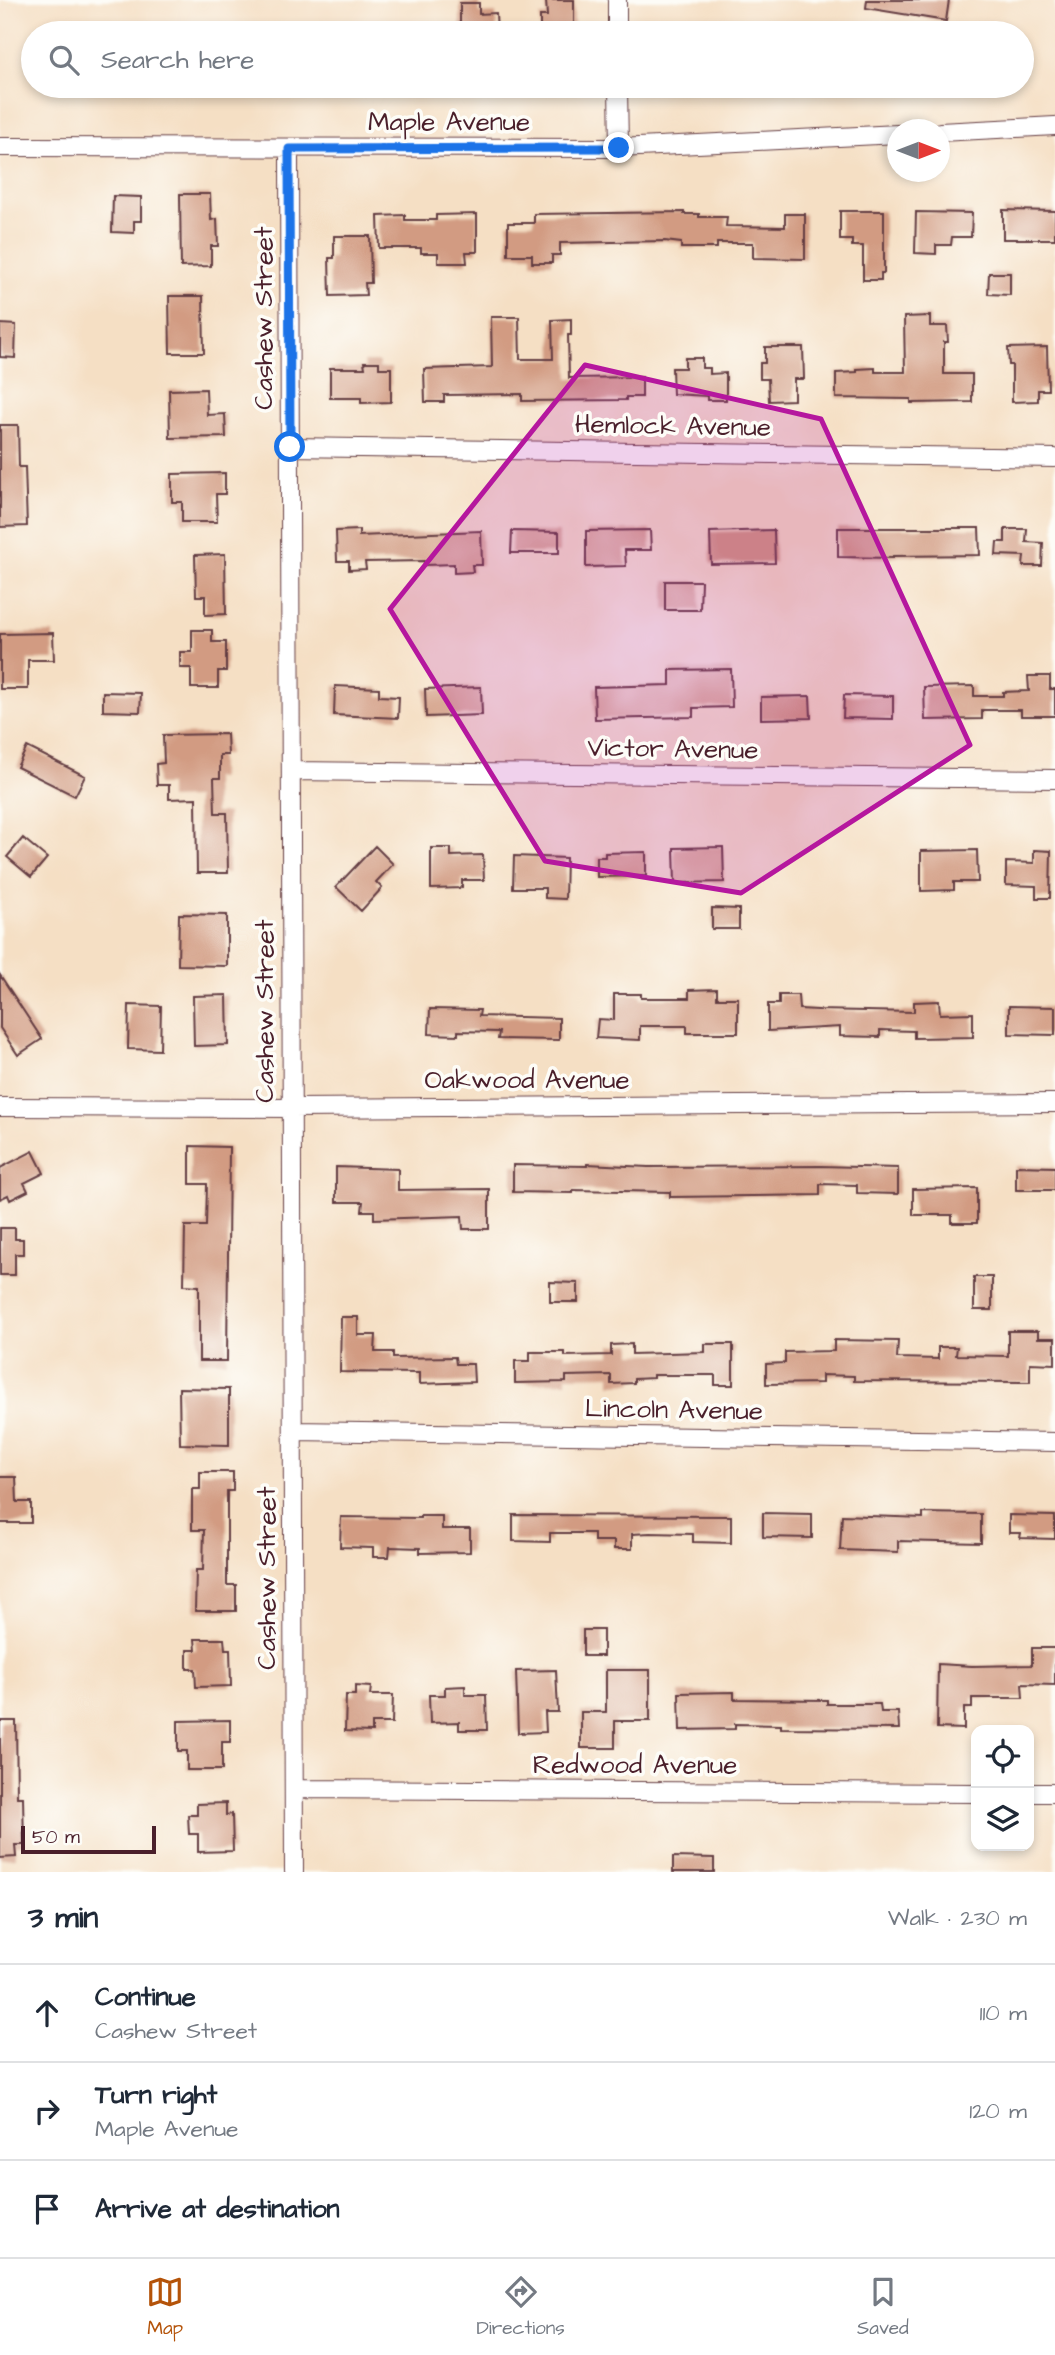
<!DOCTYPE html>
<meta charset="utf-8">
<style>
:root{--surface:#fff;--page:#f6f6f7;--text:#1f2937;--muted:#747a83;--line:#e0e1e3;--accent:#b45309}
body{margin:0;font-family:"Architects Daughter",sans-serif;background:var(--page);color:var(--text)}
.controls{position:absolute;right:21px;bottom:21px;display:grid;overflow:hidden;border-radius:14px;box-shadow:0 4px 10px #0003}
.controls button{width:63px;height:63px;display:grid;place-items:center;padding:0;border:0;border-bottom:2px solid var(--line);background:var(--surface);color:var(--text);font:35px sans-serif}
.compass{position:absolute;left:887px;top:119px;width:63px;height:63px;border-radius:50%;background:var(--surface);box-shadow:0 4px 10px #0003;rotate:90deg}
.scale{position:absolute;left:21px;bottom:18px;width:135px;box-sizing:border-box;padding-left:7px;border:4px solid #4a1f2b;border-top:0;font-size:19px;line-height:24px;white-space:nowrap;color:#4a1f2b;-webkit-text-stroke:5px #fdfcf7;paint-order:stroke}
.stop{position:absolute;width:21px;height:21px;margin:-16px;border:5px solid #1a73e8;border-radius:50%;background:#fff}
.stop.end{background:#1a73e8;border-color:#fff;box-shadow:0 2px 7px #0008}
.list{margin:0;padding:0;list-style:none}
h2{display:flex;justify-content:space-between;align-items:center;height:91px;margin:0;padding:0 28px;font-size:30px}
h2 small{font-size:23px;font-weight:400;color:var(--muted)}
.list li{display:grid;grid-template-columns:46px 1fr auto;gap:21px;align-items:center;box-sizing:border-box;height:98px;padding:0 28px;border-top:2px solid var(--line)}
.list b{display:block;font-size:26px;white-space:nowrap}
.list p{margin:0;font-size:23px;white-space:nowrap;color:var(--muted)}
.list em{font-size:23px;font-style:normal;color:var(--muted)}
.icon{flex:none;width:38px;height:38px;fill:none;stroke:currentColor;stroke-width:2;stroke-linecap:round;stroke-linejoin:round}
.map{position:relative;flex:none;width:1055px;height:1872px;overflow:hidden}
.search{position:absolute;background:var(--surface);box-shadow:0 4px 10px #0003;left:21px;right:21px;top:21px;height:77px;display:flex;align-items:center;gap:18px;box-sizing:border-box;padding:0 24px;border-radius:38px;color:var(--muted);font-size:26px}
.sheet{height:385px;background:var(--surface)}
nav{display:flex;justify-content:space-around;align-items:center;box-sizing:border-box;height:98px;border-top:2px solid var(--line);background:var(--surface);font-size:19px;color:var(--muted)}
nav a{display:grid;justify-items:center;gap:4px}
nav .on{color:var(--accent)}
.map>svg:first-child{display:block}
</style>
<div class="map">
<svg width="1055" height="1872" viewBox="0 0 1055 1872">
<rect width="100%" height="100%" fill="#fdfcf7"/>
<filter id="ink" filterUnits="userSpaceOnUse"><feTurbulence type="fractalNoise" baseFrequency=".0143" numOctaves="2"/><feDisplacementMap in="SourceGraphic" scale="14" xChannelSelector="R" yChannelSelector="G"/><feConvolveMatrix kernelMatrix="1 2 1 2 8 2 1 2 1" color-interpolation-filters="sRGB"/></filter>
<filter id="wash" filterUnits="userSpaceOnUse"><feTurbulence type="fractalNoise" baseFrequency=".00686" numOctaves="4" result="noise"/><feDisplacementMap in="SourceGraphic" scale="28" xChannelSelector="R" yChannelSelector="G"/><feGaussianBlur stdDeviation="1.57" result="paint"/><feColorMatrix in="noise" values="0 0 0 0 0 0 0 0 0 0 0 0 0 0 0 0 0 1.4 0 .05"/><feComposite in="paint" operator="in"/></filter>
<g filter="url(#wash)">
<rect width="100%" height="100%" fill="#f5dfc4"/>
<g id="blocks">
<!-- building -->
<path fill="#d29b82" d="M546,0H574V33H540V16H547Z
M867,0H949L946,21L866,8Z
M460,3H479V14L496,13L497,33H460Z
M180,194H210L211,220L217,219L218,246H211V266L181,267Z
M113,196L141,197V221H134V233L112,232Z
M1003,210L1055,211V239H1003Z
M840,211H884V273H881V280H863V246H852V240H840Z
M684,212V214H699V217H727L726,226L785,227V214H805V259L753,258V243H717V248H681V243L665,241L560,243V255H552V263H532V255H508V223H534V214Z
M916,212L972,213L971,237H952L951,245H936V254L915,253Z
M477,214V252H466L467,263H438V253H421V248H379L378,216L405,215V220H436V215Z
M334,236H370L371,283H365L366,295L330,296L329,258H334Z
M989,273H1010V295L988,294Z
M169,296H203L204,353H170Z
M930,316V326H947L948,342H944V374H972V402L911,403V399L836,398V373L857,372V369L875,368V372H905L904,317Z
M491,317H519L520,359H553L552,320L571,319V335H568L569,378L642,377V397H626V400L522,401V394L444,395V402H425L424,369L492,367Z
M0,324L16,325L15,358L0,357Z
M765,347H803L804,379H794V400L769,401L768,379H760V363H765Z
M1047,347L1048,390H1038V401L1012,402V365H1009L1008,348Z
M685,358H702V368H710V374L726,373V400H707V396L673,394L672,368H685Z
M364,362H379V368H391V402L361,403V398H330V368H365Z
M206,389L207,415L225,414L226,437L170,438L169,390Z
M0,425H18L19,467H25L27,526L0,527Z
M225,473V494H216L217,522H182V502H172V474Z
M838,528H979L980,555L893,556V558L838,557Z
M1005,529H1027L1026,542L1043,543L1042,566H1023L1024,556L996,555L997,542H1005Z
M359,530V536L481,531L482,565H472L473,572L454,573V564L425,565L424,561L365,562L366,569L349,570V561H337L336,531Z
M650,530L651,550H625L626,566L586,567V531Z
M774,530L775,563L711,564L710,532Z
M512,531L559,532V553H511Z
M225,554L226,614L205,615V596H196L195,555Z
M665,581H701L700,610H665Z
M192,630H212V642H226V671H218V688H191V668H180V652H192Z
M53,633L54,660H28V689H0V634Z
M731,669L732,707L693,708V717L595,719L594,687L670,685V670Z
M1028,676H1050V689H1055V716H1021V710H982V719L925,720L924,687L974,686V696H1003V692L1029,691Z
M335,686L379,688V696L399,697L398,718L334,715Z
M481,687L482,715L426,717L425,689Z
M103,692L141,693L140,712L103,711Z
M844,695L893,696V719L843,718Z
M810,696L811,718L761,719V697Z
M227,734L228,755H220V778H214L215,813H227L228,873H197L196,798L169,799V785H157L156,764L164,763L163,735Z
M27,747L85,776L75,796L17,767Z
M23,838L47,858L31,877L7,857Z
M375,846L393,864L376,882L382,888L361,911L336,887Z
M723,847L724,882L675,883L674,848Z
M431,848H451V856L483,855L484,880H462V888L431,889Z
M977,850L978,882H954V890L921,891V851Z
M1034,850L1051,851L1050,898H1036V886L1006,885V862L1034,863Z
M646,852V876L597,877V857H605V853Z
M514,856L566,858L565,899L545,898V888H513Z
M712,908L739,909V929H712Z
M179,914L227,915V966L178,965Z
M0,975L42,1039L18,1055L0,1028Z
M717,989V998H738V1033H687V1026H640V1040L596,1038L598,1019L614,1020V994H641V998H689V990Z
M227,995L228,1045L194,1046L193,996Z
M779,995H798L799,1009L818,1010L914,1012V1002L939,1001L940,1014L973,1013V1037L914,1038V1031L880,1030V1037L840,1036V1027L768,1031V1004H779Z
M129,1005L161,1006L160,1050L128,1049Z
M1009,1006L1055,1007V1035L1009,1034Z
M430,1009L480,1010L479,1016L559,1018V1040L498,1039L499,1032L458,1031V1035L429,1034Z
M190,1146L229,1147L227,1361H199V1286L184,1285L185,1226H206L207,1184H190Z
M33,1151L44,1173L24,1183L28,1191L10,1200L8,1195L0,1199V1168Z
M587,1164L648,1167L820,1166L898,1168V1194L857,1193V1185L820,1184V1195L670,1197V1192L573,1190V1193L513,1192V1165L587,1166Z
M1016,1166L1055,1167V1190H1016Z
M336,1167L398,1169V1190L489,1189V1229H463L462,1216L374,1219V1211H362L363,1202H336Z
M977,1188V1223H952V1215H913V1189Z
M0,1228H15V1239H23V1254H15V1275H0Z
M974,1277H992V1310H974Z
M550,1282L578,1283V1302H550Z
M341,1317H358V1335H376L375,1352H393V1358L455,1357L456,1364H473L474,1382L419,1384V1373L340,1372Z
M1008,1331H1038V1338H1055V1364L1030,1363V1382L854,1381V1376L822,1375V1383L766,1384V1364L785,1363V1352L834,1351V1340L898,1341L897,1358L938,1359V1347H957L956,1355L1008,1356Z
M632,1344V1354L705,1352V1344H733V1385H715V1375H653V1378L634,1379V1383L611,1384V1375L566,1376V1382L515,1383V1361H530V1352H565V1356L611,1355V1345Z
M179,1388L229,1389V1445L180,1444Z
M200,1472H233V1491H227V1585H236V1611H195L196,1570H203L204,1530H192V1489H200Z
M0,1477H16L17,1502H31V1523H0Z
M763,1513L812,1514V1538L763,1537Z
M923,1513L981,1514V1543L898,1541V1552L840,1550L842,1515L923,1518Z
M513,1515L731,1516V1543L693,1542V1534L650,1533L632,1534V1549H614V1541H594V1533H550V1542L513,1541Z
M1009,1515L1055,1516V1539L1020,1538L1021,1533H1009Z
M420,1516H442V1529H470V1552L420,1553V1548L390,1547L389,1557H373V1548L340,1547L341,1517L420,1518Z
M583,1630H603V1656H583Z
M195,1639H224L225,1649H230L231,1686L196,1687L195,1669H187V1650H196Z
M1032,1648H1055V1685L1022,1684L1023,1698H972V1708H964V1729L937,1728L938,1664L972,1666L1032,1665Z
M556,1670L558,1712H545L546,1732L518,1733L516,1671Z
M606,1670H650V1721H615V1748H581V1712H606Z
M355,1686L371,1687L370,1695H393L392,1723H372V1732L345,1731L346,1695H355Z
M465,1686V1695H486L487,1730H459V1722L430,1723L429,1695H445V1687Z
M734,1692V1699L827,1700V1704H880L881,1712H898L899,1729L781,1728V1725L735,1724V1729L680,1730L679,1693Z
M230,1720V1742H222V1770H187V1751H178V1721Z
M0,1721H16L17,1797H23L24,1845H15L16,1857L0,1858Z
M226,1803V1815L232,1814L233,1851L198,1852V1834H189L188,1815H197V1804Z
M673,1857L714,1858V1872H673Z"/>
</g>
</g>
<g filter="url(#ink)">
<use href="#blocks" fill-opacity="0" stroke="#643c42" stroke-width="2"/>
<g fill="none" stroke-linecap="round" stroke-linejoin="round">
<!-- minor casing -->
<g stroke="#643c42" stroke-width="20">
<path id="minor" d="M617,0V33
M618,86L619,148
M940,132L1055,126
M0,147L619,148L898,134
M289,149L294,1872
M290,447L1055,458
M291,771L1055,779
M0,1107L292,1108L1055,1103
M293,1431L1055,1442
M294,1789L976,1793
M1029,1793H1055"/>
</g>
<!-- minor -->
<use href="#minor" stroke="#fff" stroke-width="18"/>
</g>
</g>
<g fill="none" stroke-linecap="round" stroke-linejoin="round" filter="url(#ink)">
<!-- route -->
<path stroke="#1a73e8" stroke-width="9" d="M290,447L289,149L619,148"/>
</g>
<!-- marked area -->
<path fill="#b5179e" fill-opacity="0.2" stroke="#b5179e" stroke-width="5" stroke-linejoin="round" d="M585,365L821,419L970,745L741,893L545,861L390,609Z"/>
<g text-anchor="middle" dominant-baseline="central" stroke-width="7" stroke-linejoin="round" paint-order="stroke">
<!-- street labels -->
<g font-size="26" fill="#4a1f2b" stroke="#fdfcf7">
<text x="449" y="122">Maple Avenue</text>
<text transform="translate(264 318) rotate(-90)">Cashew Street</text>
<text transform="translate(673 426) rotate(1)">Hemlock Avenue</text>
<text transform="translate(673 749) rotate(1)">Victor Avenue</text>
<text transform="translate(265 1011) rotate(-90)">Cashew Street</text>
<text x="527" y="1080">Oakwood Avenue</text>
<text transform="translate(674 1410) rotate(1)">Lincoln Avenue</text>
<text transform="translate(267 1578) rotate(-90)">Cashew Street</text>
<text x="635" y="1765">Redwood Avenue</text>
</g>
</g>
</svg>
<div class="controls">
<button><svg class="icon" aria-label="locate" viewBox="0 0 24 24"><circle cx="12" cy="12" r="6"/><path d="M12 2v4M12 18v4M2 12h4M18 12h4"/></svg></button>
<button><svg class="icon" aria-label="layers" viewBox="0 0 24 24"><path d="M12 4l9 5-9 5-9-5zM3 14l9 5 9-5"/></svg></button>
</div>
<svg class="compass" viewBox="-18 -18 36 36"><path d="M0-13l5 13h-10z" fill="#e53935"/><path d="M0 13l5-13h-10z" fill="#747a83"/></svg>
<div class="scale">50 m</div>
<div class="stop" style="left:290px;top:447px"></div>
<div class="stop end" style="left:619px;top:148px"></div>
<div class="search"><svg class="icon" aria-label="search" viewBox="0 0 24 24"><circle cx="10" cy="10" r="6"/><path d="M15 15l6 6"/></svg>Search here</div>
</div>
<section class="sheet">
<h2>3 min<small>Walk · 230 m</small></h2>
<ul class="list">
<li><svg class="icon" aria-label="ahead" viewBox="0 0 24 24"><path d="M12 20V5M6 11l6-6 6 6"/></svg><div><b>Continue</b><p>Cashew Street</p></div><em>110 m</em></li>
<li><svg class="icon" aria-label="right" viewBox="0 0 24 24"><path d="M7 20v-9h11M14 6l5 5-5 5"/></svg><div><b>Turn right</b><p>Maple Avenue</p></div><em>120 m</em></li>
<li><svg class="icon" aria-label="arrive" viewBox="0 0 24 24"><path d="M6 21V4h12l-3 4 3 4H6"/></svg><div><b>Arrive at destination</b></div></li>
</ul>
</section>
<nav>
<a class="on"><svg class="icon" aria-label="map" viewBox="0 0 24 24"><path d="M3 6l6-2 6 2 6-2v14l-6 2-6-2-6 2zM9 4v14M15 6v14"/></svg>Map</a>
<a><svg class="icon" aria-label="directions" viewBox="0 0 24 24"><path d="M12 3l9 9-9 9-9-9zM9 14v-3h6M13 9l2 2-2 2"/></svg>Directions</a>
<a><svg class="icon" aria-label="saved" viewBox="0 0 24 24"><path d="M7 4h10v16l-5-4-5 4z"/></svg>Saved</a>
</nav>
